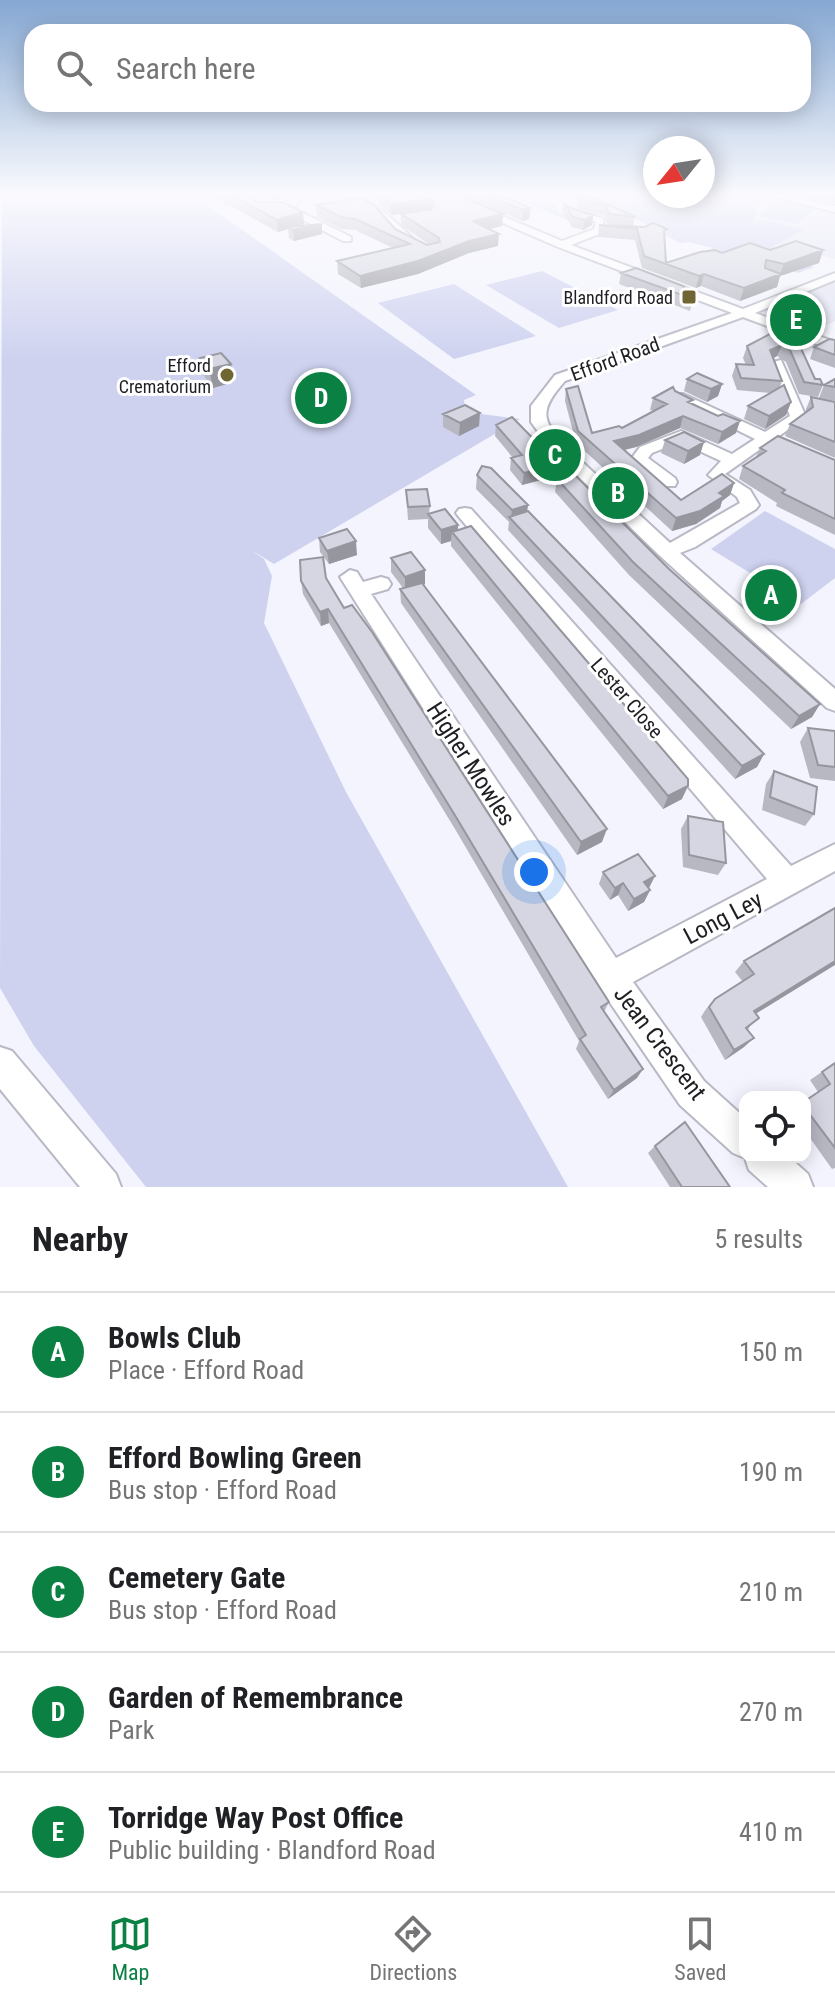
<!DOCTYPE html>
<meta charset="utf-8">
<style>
:root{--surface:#fff;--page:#f6f6f6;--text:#202124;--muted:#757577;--line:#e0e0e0;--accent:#0b8043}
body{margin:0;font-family:"Roboto Condensed",sans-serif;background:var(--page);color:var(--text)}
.controls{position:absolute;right:24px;bottom:24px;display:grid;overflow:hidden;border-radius:16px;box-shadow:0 4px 20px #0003}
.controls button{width:72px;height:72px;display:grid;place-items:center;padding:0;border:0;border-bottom:2px solid var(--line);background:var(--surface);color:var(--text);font:40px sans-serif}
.compass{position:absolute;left:643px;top:136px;width:72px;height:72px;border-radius:50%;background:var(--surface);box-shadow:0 4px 20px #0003;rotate:240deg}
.you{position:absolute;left:534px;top:872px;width:28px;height:28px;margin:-20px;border:6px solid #fff;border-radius:50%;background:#1a73e8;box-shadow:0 0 0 12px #1a73e833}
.badge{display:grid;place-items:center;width:52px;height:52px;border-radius:50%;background:var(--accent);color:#fff;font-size:26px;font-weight:700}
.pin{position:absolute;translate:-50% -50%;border:4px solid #fff;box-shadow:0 2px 8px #0006}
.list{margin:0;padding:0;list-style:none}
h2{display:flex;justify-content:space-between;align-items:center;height:104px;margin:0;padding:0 32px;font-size:34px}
h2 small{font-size:26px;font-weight:400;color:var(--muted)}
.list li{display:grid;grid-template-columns:52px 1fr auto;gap:24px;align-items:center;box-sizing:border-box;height:120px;padding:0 32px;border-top:2px solid var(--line)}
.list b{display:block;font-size:30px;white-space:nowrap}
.list p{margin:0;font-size:26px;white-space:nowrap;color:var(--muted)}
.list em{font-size:26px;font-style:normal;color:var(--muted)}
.icon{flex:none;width:44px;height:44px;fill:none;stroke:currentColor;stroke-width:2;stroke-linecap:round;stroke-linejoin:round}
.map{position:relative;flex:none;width:835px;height:1187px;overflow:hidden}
.search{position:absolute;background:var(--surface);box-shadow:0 4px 20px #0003;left:24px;right:24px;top:24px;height:88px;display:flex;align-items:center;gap:20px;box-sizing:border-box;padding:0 28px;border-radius:24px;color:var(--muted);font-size:30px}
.sheet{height:704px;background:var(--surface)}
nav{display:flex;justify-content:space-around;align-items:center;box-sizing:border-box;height:112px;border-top:2px solid var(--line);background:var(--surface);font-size:22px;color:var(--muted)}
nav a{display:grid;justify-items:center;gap:4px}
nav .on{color:var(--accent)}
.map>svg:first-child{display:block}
</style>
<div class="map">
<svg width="835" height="1187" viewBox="0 0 835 1187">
<rect width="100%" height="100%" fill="#f3f4fd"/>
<!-- built -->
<path fill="#e3e5f3" d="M771,198L835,211V259L738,234L753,208Z
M835,277V321L803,335L743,313Z"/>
<!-- green -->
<path fill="#ced2ef" d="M2,193H190L476,395L464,400L466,412L520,419L274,564L251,550L264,559L272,576L264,623L346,792L568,1187H146L34,1046L0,988Z
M500,193H546L560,213L573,218L567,220Z
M564,193L703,196V193H748L771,198L754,208L757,210L753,225L764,220L804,230L766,251L814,267L798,273L741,252L672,265V260H685L713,248L689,242L680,243L629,215Z
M780,201L817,208L796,224L759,216Z
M542,271L618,310L559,328L486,285Z
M454,284L536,336L454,359L378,303Z
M765,511L835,549V578L801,604L711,549Z"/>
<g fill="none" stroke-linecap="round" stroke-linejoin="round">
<!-- minor casing -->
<g stroke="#b8b9c4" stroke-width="4">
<path id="minor" d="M249,193H263L234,205L226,203Z
M298,193H309L293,208L351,237V241H343L286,211L285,203Z
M340,193C370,193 398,225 419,244L410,246L397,238L377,215Z
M434,193H447L562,241L594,229L596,222L565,211V207L604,219L602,233L571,245L743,309L835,273V280L755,313L835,342V351L743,317L565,381C540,409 540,420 566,447L670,543L740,503L737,497L708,475L721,461L680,442L652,453L648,458L675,478L677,482L675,486H663L631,459L640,447L681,431L732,454L755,439L671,397L673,394H683L765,432L790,416L769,363L781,360L806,417L725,474L750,490L759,505L756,509L695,547L680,553L835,689V711L827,708L659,555L554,453L531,422V406L555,375L732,313L558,247Z
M757,193H776L835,206V212Z
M465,508L471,509L791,866L835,844V871L633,982L704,1081L745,1118V1157H789L808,1174L813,1187H768L749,1170L745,1158L733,1153L680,1105L600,988L340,577L350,570L357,572L363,582L381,577L388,579L391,584L388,589L371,594L616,958L767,879L459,517L456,513L459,509Z
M0,1047L12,1051L116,1174L121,1187H80L0,1089Z"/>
</g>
<!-- minor -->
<use href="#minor" fill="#fff" fill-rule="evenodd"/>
</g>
<!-- wall -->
<path fill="#b7b8c2" d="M211,193H291L277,201L245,195L304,224L295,227L322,234L294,241L289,238L288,229L278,232L211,195Z
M354,193H453L503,214L502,226L489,229L498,246L469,253L418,274L361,288L338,274L337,261L393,248L355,230L341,229L317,217L316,205L395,229L427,245H430L401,225V214L391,215L379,204L378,200Z
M456,193H496L530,208L529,219L522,221Z
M785,193H835V203Z
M588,195L635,217L633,227L607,224L605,216L576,208L578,198Z
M563,202L570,208L593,215L592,225L583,230L572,227L562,211Z
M599,225L645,227L665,241L666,263L722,253L770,250H823L819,263L780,276L777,287L740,301L701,286L696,288L642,268L635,240L598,237Z
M621,273L693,299L690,311L619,284Z
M783,327L815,379L823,385L818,397L799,394L786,362L777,356L774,358L782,381L780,387L791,402L786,415L765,429L744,419L748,406L771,393L737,390L732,376L736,364L746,365L743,358L747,346Z
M835,340V368L810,359L814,347Z
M200,358L234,382L213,388L204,376Z
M687,379L722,384L718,396L707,402L684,391Z
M835,379V401L819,398L824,385Z
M566,389L592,433L622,428L654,411L650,410L653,398L675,391L692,404L736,433L718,444L680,428L636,447L624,450L681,500L734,483L730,495L722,501L720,508L696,524L672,531L576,443L565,401Z
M811,397L835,402V458L785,436L790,424L806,412V409Z
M443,414L479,426L459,436L443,427Z
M496,425L556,476L522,485L510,470L511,458H513L495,436Z
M665,440L700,455L684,464L661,453Z
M760,448L835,460V535L776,506L777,503L739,479L743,466L756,457Z
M477,475L528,505L527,511L764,754L757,767L735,779L508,530L509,522L476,489Z
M557,479L669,569L820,704L812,717L791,729L629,575L555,492Z
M406,490L430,506L429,514L458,530L682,799L663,809L451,546V541L441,544L428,528V519L408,520Z
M319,538L357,555L329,564L320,552Z
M391,558L425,584L424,585L602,842L577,855L401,603L400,589L403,588L391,572Z
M326,578L344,608L609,1002L604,1012L637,1078L608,1099L576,1049L579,1041L455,829L329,623L321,626L303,594L301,581Z
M808,728L835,731V781L810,778L800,742Z
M774,771L814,814L805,826L762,810L766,784Z
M688,816L726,863L718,875L683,867L681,829Z
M603,872L649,889L650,890L644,902L628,911L618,895L610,900L599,884Z
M835,908L756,1014L748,1030L744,1047L725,1060L701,1017L706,1009L715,999L743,982L735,972L744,961Z
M835,1063V1168L832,1169L805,1131V1101L818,1092L810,1080Z
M655,1146L730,1187H670L648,1153Z"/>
<!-- shaded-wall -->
<path fill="#95969e" d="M276,193H291L277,201Z
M431,199V210L391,215V204Z
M530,208L529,219L522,221L523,210Z
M303,212L304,224L278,232L277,220Z
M503,214L502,226L472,233L473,221Z
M593,215L592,225L583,230L584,220Z
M322,224V234L294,241L293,230Z
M499,234L498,246L469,253L418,274L361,288L360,276L469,241Z
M823,250L819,263L780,276L777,287L740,301L744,288L780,274L784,264Z
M704,274L701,286L696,288L699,276Z
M782,345L777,356L766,362L770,350Z
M231,364L234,382L213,388L209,369Z
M722,384L718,396L707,402L711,389Z
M791,402L786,415L765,429L769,416Z
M480,413L479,426L459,436L460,423Z
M683,416L680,428L636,447L612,453L614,441Z
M740,421L736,433L718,444L722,432Z
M704,442L700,455L684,464L688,451Z
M558,464L556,476L522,485L524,473Z
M734,483L730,495L722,501L720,508L696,524L672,531L676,518Z
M528,505L526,518H511L512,510Z
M458,525V539L452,532L451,541L441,544V530Z
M356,541L357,555L329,564L327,551Z
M425,570V584L405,591V577Z
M328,609L329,623L321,626L320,612Z
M820,704L812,717L791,729L799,716Z
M764,754L757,767L735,779L742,766Z
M688,786L682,799L663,809L668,796Z
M607,829L602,842L577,855L581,842Z
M655,876L649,888L644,882Z
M623,883L618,895L610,900L615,888Z
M650,890L644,902L628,911L634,899Z
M835,961V965L744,1021L754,1011Z
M754,1038L744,1047L725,1060L734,1050Z
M643,1069L637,1078L608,1099L614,1090Z"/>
<!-- building -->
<path fill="#d5d6e1" stroke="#95969e" stroke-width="2" d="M227,193H241L258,202H283L303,212L277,220Z
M379,193H453L503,214L473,221L499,234L469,241L418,261L360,276L337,261L410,244L355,219L341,217L316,205L360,198L375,206L395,229L427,245L440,242L439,238L401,214L432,209L434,202L431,199L391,204Z
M483,193H496L530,208L523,210Z
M588,195L635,217L609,214L606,206L578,198Z
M563,202L570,208L593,215L584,220L573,217Z
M653,223L667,229L664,231L666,263L700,252L715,250L722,253L750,243L770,250L796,241L823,250L784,264L766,260L765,268L781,274L744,288L704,274L699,276L644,256L637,229L599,225L645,227Z
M322,224L293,230L288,227Z
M636,268L683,286L693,299L621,273Z
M783,327L793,331L815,379H820L823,385L804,382L790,350L782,345L770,350L782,381L741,378L736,364L754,365L747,346Z
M829,339L835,340V355L814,347Z
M221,353L231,364L209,369L200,358Z
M697,373L722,384L711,389L687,379Z
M835,379V387L824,385Z
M784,385L791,402L769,416L748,406Z
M578,386L592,433L619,426L622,428L667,404L653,398L673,387L675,391L693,400L688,402L718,416L723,414L740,421L722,432L683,416L639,435L614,441L681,500L722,474L734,483L719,493L724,496L700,511L676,518L578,431L566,389Z
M811,397L835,402V442L790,424L813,407Z
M465,405L480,413L460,423L443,414Z
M512,417L558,464L524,473L511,458L522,455L496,425Z
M684,432L704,442L688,451L665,440Z
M778,436L835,460V519L782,493L785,490L743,466L766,451L760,448Z
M482,466L491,468L528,505L512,510L477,475Z
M574,474L669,569L820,704L799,716L633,562L557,479Z
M427,489L430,506L408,507L406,490Z
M445,509L458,525L441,530L428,514Z
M528,511L764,754L742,766L509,517Z
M471,526L688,779V786L668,796L452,532Z
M347,529L356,541L327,551L319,538Z
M411,552L425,570L405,577L391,558Z
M323,557L326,578L344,608L352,605L372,632L609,1002L601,1007L643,1069L614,1090L580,1039L586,1035L456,817L328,609L320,612L301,581L300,560Z
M422,583L607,829L581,842L400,589Z
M808,728L835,731V767L818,765Z
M774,771L817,787L814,814L770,797Z
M688,816L723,822L726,863L689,855Z
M638,854L655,876L644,882L650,890L634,899L623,883L615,888L603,872Z
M835,908V961L754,1011L759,1018L746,1028L754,1038L734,1050L709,1007L715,999L754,974L744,961Z
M835,1063V1148L805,1108V1101L830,1084L822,1072Z
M685,1122L730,1187H682L655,1146Z"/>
<!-- sky -->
<linearGradient id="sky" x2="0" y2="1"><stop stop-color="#85a7d2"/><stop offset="0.54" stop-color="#fafafe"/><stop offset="1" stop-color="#fafafe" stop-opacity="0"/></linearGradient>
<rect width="835" height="360" fill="url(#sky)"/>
<!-- markers -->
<g fill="#6f6633" stroke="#fff" stroke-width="3">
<rect x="681" y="289" width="16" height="16" rx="4"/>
<circle cx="227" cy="375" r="8"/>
</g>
<g text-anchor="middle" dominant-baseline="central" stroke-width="6" stroke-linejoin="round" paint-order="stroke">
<!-- far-poi labels -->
<g font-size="18" fill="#1f1f23" stroke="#fff" text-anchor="end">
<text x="673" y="297">Blandford Road</text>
<text x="211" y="365">Efford<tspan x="211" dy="21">Crematorium</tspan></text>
</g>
<!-- street labels -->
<g font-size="20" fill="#1f1f23" stroke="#fff">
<text transform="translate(615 359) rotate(-20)">Efford Road</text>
<text transform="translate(627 698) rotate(49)">Lester Close</text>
</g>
<!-- near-street labels -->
<g font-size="24" fill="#1f1f23" stroke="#fff">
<text transform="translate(471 764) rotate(57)">Higher Mowles</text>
<text transform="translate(723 918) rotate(-28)">Long Ley</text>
<text transform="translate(660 1043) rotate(53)">Jean Crescent</text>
</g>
</g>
</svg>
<div class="controls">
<button><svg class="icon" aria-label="locate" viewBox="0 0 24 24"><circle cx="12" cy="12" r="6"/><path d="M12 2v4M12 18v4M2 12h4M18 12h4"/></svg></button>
</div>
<svg class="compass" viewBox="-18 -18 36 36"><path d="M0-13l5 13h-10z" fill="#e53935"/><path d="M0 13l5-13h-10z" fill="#757577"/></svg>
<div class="you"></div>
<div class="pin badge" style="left:771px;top:595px">A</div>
<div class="pin badge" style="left:618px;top:493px">B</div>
<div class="pin badge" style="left:555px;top:455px">C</div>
<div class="pin badge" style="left:321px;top:398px">D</div>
<div class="pin badge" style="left:796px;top:320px">E</div>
<div class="search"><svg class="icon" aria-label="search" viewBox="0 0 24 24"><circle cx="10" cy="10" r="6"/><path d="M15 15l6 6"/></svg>Search here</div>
</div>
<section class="sheet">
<h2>Nearby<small>5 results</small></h2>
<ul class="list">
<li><span class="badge">A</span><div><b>Bowls Club</b><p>Place · Efford Road</p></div><em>150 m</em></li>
<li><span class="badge">B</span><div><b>Efford Bowling Green</b><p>Bus stop · Efford Road</p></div><em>190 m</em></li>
<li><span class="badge">C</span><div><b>Cemetery Gate</b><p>Bus stop · Efford Road</p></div><em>210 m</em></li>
<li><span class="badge">D</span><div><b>Garden of Remembrance</b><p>Park</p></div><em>270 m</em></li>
<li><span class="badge">E</span><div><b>Torridge Way Post Office</b><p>Public building · Blandford Road</p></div><em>410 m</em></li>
</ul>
</section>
<nav>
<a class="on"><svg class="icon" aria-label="map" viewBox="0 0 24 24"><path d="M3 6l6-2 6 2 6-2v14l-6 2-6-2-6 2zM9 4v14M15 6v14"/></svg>Map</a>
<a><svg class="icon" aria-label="directions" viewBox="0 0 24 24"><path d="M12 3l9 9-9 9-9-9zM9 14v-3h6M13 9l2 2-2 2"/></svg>Directions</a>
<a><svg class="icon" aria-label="saved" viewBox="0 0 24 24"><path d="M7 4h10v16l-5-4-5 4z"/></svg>Saved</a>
</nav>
